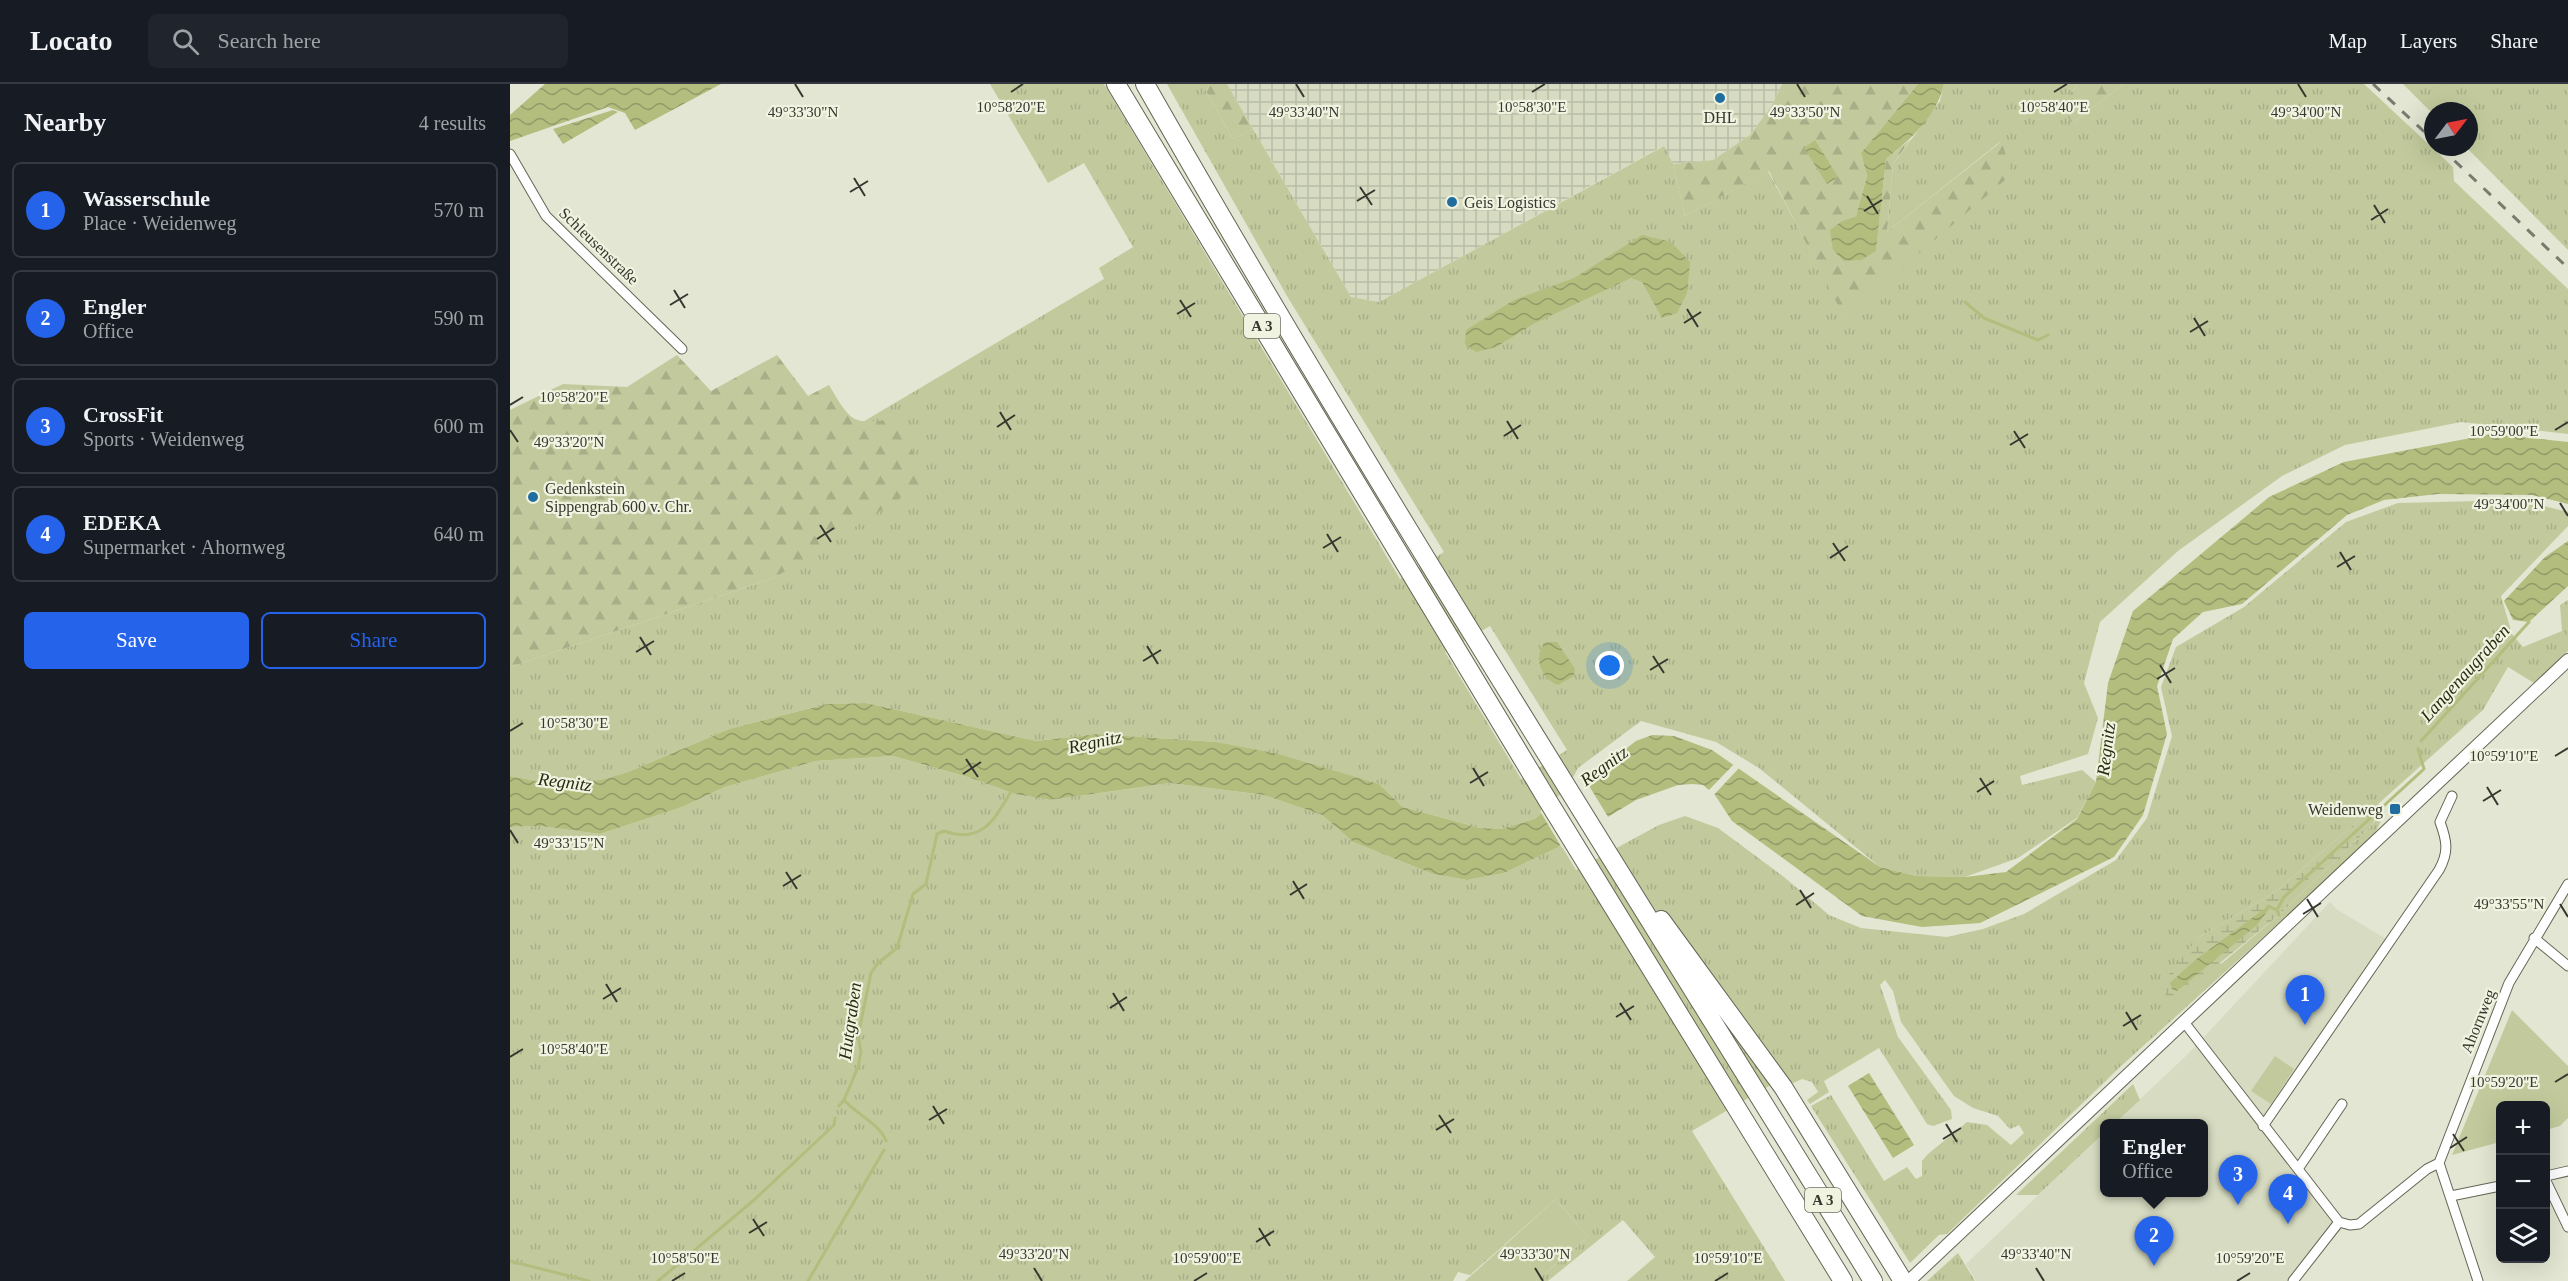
<!DOCTYPE html>
<meta charset="utf-8">
<style>
:root{--surface:#171b24;--page:#20242c;--text:#f1f3f6;--muted:#9ea1a6;--line:#363941;--accent:#2563eb}
body{margin:0;font-family:Georgia,serif;background:var(--page);color:var(--text)}
.controls{position:absolute;right:18px;bottom:18px;display:grid;overflow:hidden;border-radius:9px;box-shadow:0 6px 24px #0002}
.controls button{width:54px;height:54px;display:grid;place-items:center;padding:0;border:0;border-bottom:2px solid var(--line);background:var(--surface);color:var(--text);font:30px sans-serif}
.compass{position:absolute;left:1914px;top:18px;width:54px;height:54px;border-radius:50%;background:var(--surface);box-shadow:0 6px 24px #0002;rotate:58deg}
.you{position:absolute;left:1100px;top:582px;width:21px;height:21px;margin:-15px;border:4px solid #fff;border-radius:50%;background:#1a73e8;box-shadow:0 0 0 9px #1a73e833}
.badge{display:grid;place-items:center;width:39px;height:39px;border-radius:50%;background:var(--accent);color:#fff;font-size:20px;font-weight:700}
.pin{position:absolute;translate:-50% -50px;filter:drop-shadow(0 2px 3px #0008)}
.pin::after{content:'';position:absolute;top:32px;width:21px;height:18px;background:inherit;clip-path:polygon(0 0,100% 0,50% 100%)}
.popup{position:absolute;left:1590px;top:1035px;width:108px;height:78px;box-sizing:border-box;display:grid;place-content:center;border-radius:9px;background:var(--surface);filter:drop-shadow(0 2px 4px #0005);font-size:20px;white-space:nowrap;color:var(--muted)}
.popup b{font-size:22px;color:var(--text)}
.popup::after{content:'';position:absolute;left:50%;top:100%;margin-left:-12px;border:12px solid transparent;border-top-color:var(--surface)}
.list{margin:0;padding:0;list-style:none}
h2{display:flex;justify-content:space-between;align-items:center;height:78px;margin:0;padding:0 24px;font-size:26px}
h2 small{font-size:20px;font-weight:400;color:var(--muted)}
.list li{display:grid;grid-template-columns:39px 1fr auto;gap:18px;align-items:center;box-sizing:border-box;height:96px;margin:0 12px 12px;padding:0 12px;border:2px solid var(--line);border-radius:9px}
.list b{display:block;font-size:22px;white-space:nowrap}
.list p{margin:0;font-size:20px;white-space:nowrap;color:var(--muted)}
.list em{font-size:20px;font-style:normal;color:var(--muted)}
.actions{display:flex;gap:12px;padding:18px 24px}
.actions a{flex:1;padding:14px 0;border:2px solid var(--accent);border-radius:9px;text-align:center;font-size:21px;color:var(--accent)}
.actions .main{background:var(--accent);color:#fff}
.icon{flex:none;width:33px;height:33px;fill:none;stroke:currentColor;stroke-width:2;stroke-linecap:round;stroke-linejoin:round}
.map{position:relative;flex:none;width:2058px;height:1197px;overflow:hidden}
header{display:flex;align-items:center;gap:36px;box-sizing:border-box;height:84px;padding:0 30px;background:var(--surface);border-bottom:2px solid var(--line)}
header strong{font-size:28px}
nav{display:flex;gap:33px;margin-inline-start:auto;font-size:21px}
.search{width:420px;height:54px;background:var(--page);display:flex;align-items:center;gap:15px;box-sizing:border-box;padding:0 21px;border-radius:9px;color:var(--muted);font-size:22px}
main{display:flex}
aside{flex:1;background:var(--surface)}
.map>svg:first-child{display:block}
</style>
<header>
<strong>Locato</strong>
<div class="search"><svg class="icon" aria-label="search" viewBox="0 0 24 24"><circle cx="10" cy="10" r="6"/><path d="M15 15l6 6"/></svg>Search here</div>
<nav><a>Map</a><a>Layers</a><a>Share</a></nav>
</header>
<main>
<aside>
<h2>Nearby<small>4 results</small></h2>
<ul class="list">
<li><span class="badge">1</span><div><b>Wasserschule</b><p>Place · Weidenweg</p></div><em>570 m</em></li>
<li><span class="badge">2</span><div><b>Engler</b><p>Office</p></div><em>590 m</em></li>
<li><span class="badge">3</span><div><b>CrossFit</b><p>Sports · Weidenweg</p></div><em>600 m</em></li>
<li><span class="badge">4</span><div><b>EDEKA</b><p>Supermarket · Ahornweg</p></div><em>640 m</em></li>
</ul>
<div class="actions"><a class="main">Save</a><a>Share</a></div>
</aside>
<div class="map">
<svg width="2058" height="1197" viewBox="0 0 2058 1197">
<defs>
<pattern id="industrial-grid" width="8" height="8" patternUnits="userSpaceOnUse" patternTransform="scale(1.5)"><rect width="8" height="8" fill="#d6dbc1"/><path d="M0 4h8M4 0v8" fill="none" stroke="#b8bda6"/></pattern>
<pattern id="grass-tufts" width="24" height="20" patternUnits="userSpaceOnUse" patternTransform="scale(1.5)"><rect width="24" height="20" fill="#c2ca9d"/><path d="M3 7l-1-3M5 7V3M7 7l1-3M15 17l-1-3M17 17v-4M19 17l1-3" fill="none" stroke="#a7ae88"/></pattern>
<pattern id="forest-firs" width="22" height="20" patternUnits="userSpaceOnUse" patternTransform="scale(1.5)"><rect width="22" height="20" fill="#c2ca9d"/><path d="M5 1l3.5 6h-7zM16 11l3.5 6h-7z" fill="#a7ae88"/></pattern>
<pattern id="wetland-marsh" width="20" height="14" patternUnits="userSpaceOnUse" patternTransform="scale(1.5)"><rect width="20" height="14" fill="#c2ca9d"/><path d="M1 5h8M5 5V1M11 12h8M15 12V8" fill="none" stroke="#a7ae88"/></pattern>
<pattern id="water-waves" width="16" height="10" patternUnits="userSpaceOnUse" patternTransform="scale(1.5)"><rect width="16" height="10" fill="#b2bd7e"/><path d="M0 5q4-4 8 0t8 0" fill="none" stroke="#929b68"/></pattern>
</defs>
<rect width="100%" height="100%" fill="#e2e6d2"/>
<!-- built -->
<path fill="#d6dbc1" d="M1820,818L1826,825L1876,855L1753,1036L1835,1142L1780,1197H1466L1456,1180L1594,1049V1108H1694V1040L1605,1039L1678,970Z"/>
<!-- industrial -->
<path fill="url(#industrial-grid)" d="M717,0H1272L1261,23L1240,51L1203,76L1163,80L1153,62L869,218L841,213Z"/>
<!-- grass -->
<path fill="url(#grass-tufts)" fill-rule="evenodd" d="M480,0H594L890,495L934,468L777,212L657,0H700L696,7L723,55L743,45L841,213L869,218L1154,62L1163,80L1175,132L1258,87L1335,232L1491,57L1377,148L1383,80L1430,17L1434,0H1569L1549,21L1562,39L1614,0H1854L1943,83L1944,97L2058,205V350L1951,338L1835,361L1772,392L1668,467L1590,538L1574,599L1588,634L1578,670L1510,692L1512,701L1572,686L1586,698L1567,734L1508,774L1455,793L1406,792L1370,783L1249,684L1206,658L1131,637L1068,684L1054,711L1024,735L991,745L970,744L893,723L869,700L706,658L587,650L526,657L356,619L317,620L219,645L118,688L94,695L69,699L32,698L0,692V583L266,493L351,339L594,195L589,184L623,163L574,79L538,99ZM980,542L1057,666L1011,695L935,568Z
M1893,0H2058V166L1956,63H1959V27H1923V30Z
M2010,416L2058,428V442L1991,512L2002,550L2013,563L2052,547L2050,521L2058,516V567L2024,599L1998,583L1973,626L1868,720L1765,808L1688,854L1711,880L1769,831L1862,741L1871,729V737L1865,749L1788,822L1610,983L1437,1150L1429,1151L1400,1179L1301,1022L1321,1011L1374,1097L1397,1083L1406,1095L1412,1092V1077L1418,1070L1457,1038L1477,1041L1501,1061L1514,1049L1509,1041L1500,1045L1488,1032L1463,1024L1444,1012L1391,938L1383,907L1375,896L1370,901L1388,953L1441,1026L1442,1035L1423,1042L1417,1040L1369,964L1314,997L1319,1008L1300,1020L1297,1016L1308,1008L1302,998L1292,995L1281,1000L1276,992L1182,1047L1275,1197H1117L1145,1173L1113,1136L1038,1197H1026L1078,1153L1046,1115L960,1191L948,1188L943,1197H0V743L30,742L90,750L172,723L215,703L306,677L383,672L458,693L505,710L540,716L660,699L754,711L812,731L843,758L923,790L957,796L994,789L1051,761L1066,786L1149,741L1175,732L1208,744L1274,793L1319,831L1351,844L1437,853L1473,845L1514,830L1606,776L1637,734L1662,652L1651,603L1666,563L1734,523L1836,438L1888,419Z
M1623,1000L1630,1016L1605,1039L1594,1040V1049L1528,1111H1506Z
M1448,1169L1465,1197H1417Z"/>
<!-- forest -->
<path fill="url(#forest-firs)" d="M700,0H717L743,45L723,55L696,7Z
M1272,0H1408L1351,69L1357,92L1346,132L1332,137L1366,166L1376,75L1401,55L1383,80L1377,148L1492,57L1501,91L1334,233L1259,87L1175,132L1163,80L1203,76L1240,51L1261,23Z
M1569,0H1614L1562,39L1549,21Z
M167,271L201,307L267,271L298,312L319,301C343,341 341,340 387,335L417,397L266,493L0,583V326L53,300L117,303Z"/>
<!-- wetland -->
<path fill="url(#wetland-marsh)" d="M1868,720L1872,723L1862,741L1769,831L1657,922L1654,896L1688,854L1765,808Z"/>
<!-- park -->
<path fill="#c2ca9d" d="M2002,926L2058,982V1034L2050,1042L2036,1046V1022H1990V1058L1942,1071Z
M1765,972L1784,985L1761,1020L1741,1007Z
M1046,1115L1078,1153L1026,1197H955Z"/>
<!-- water -->
<path fill="url(#water-waves)" d="M35,0H211L125,46L115,29L98,23L0,57V31Z
M1408,0H1434C1427,32 1401,55 1376,75L1366,167L1351,176L1334,177L1323,166L1320,146L1332,137L1346,132L1357,92L1351,69Z
M103,26L108,28L53,60L43,45Z
M1305,56L1328,93L1317,100L1294,64Z
M1132,151L1161,158L1180,178L1177,209L1167,229L1152,234L1132,198L1121,194L1025,239L986,263L966,268L955,260L956,246L1004,216L1064,194Z
M1982,350L2058,358V420L2022,411L1928,410L1874,416L1837,431L1732,520L1693,528L1663,555L1647,602L1657,650L1633,731L1604,773L1470,839L1412,843L1352,832L1222,737L1205,711L1193,701L1183,700L1168,701L1126,716L1048,763L994,789L957,796L923,790L843,758L812,731L754,711L660,699L540,716L505,710L458,693L383,672L306,677L215,703L172,723L90,750L30,742L0,743V692L32,698L69,699L94,695L118,688L219,645L317,620L356,619L526,657L587,650L706,658L768,670L869,700L893,723L970,744L991,745L1024,735L1126,657L1142,651L1164,652L1202,666L1370,783L1406,792L1455,793L1496,788L1567,735L1586,698L1598,599L1623,527L1759,413L1834,378Z
M2058,457V502L2019,538L2003,536L1994,517L2035,473Z
M1036,558H1047L1065,585L1064,592L1048,601C1031,595 1022,572 1036,558Z
M1758,822L1759,825L1747,841L1667,907L1662,905L1660,899L1684,877Z
M1359,989L1404,1061L1383,1074L1338,1002Z"/>
<!-- pier -->
<path fill="#e2e6d2" d="M1225,679L1230,683L1203,712L1197,708Z
M1073,692L1100,736L1052,764L1030,727Z"/>
<g fill="none" stroke-linecap="round" stroke-linejoin="round">
<!-- stream -->
<path stroke="#b2bd7e" stroke-width="3" d="M1455,218L1474,234L1528,256L1538,251
M1911,657L2019,538
M1758,822L1767,826
M1769,831L1767,826L1774,813L1914,685L1908,665
M329,1022L334,1016
M376,1057C370,1040 346,1030 334,1016L348,983L351,968L348,952L361,889L368,879L387,864L403,810L416,800L427,750L434,747C473,761 485,734 502,706
M0,1177L79,1197
M148,1197L244,1116L324,1041L325,1034
M298,1197L374,1066"/>
<!-- minor casing -->
<g stroke="#636655" stroke-width="11">
<path id="minor" d="M0,70L36,132L172,265
M2024,854L2058,882
M1674,938L1829,1138
M1753,1042L1929,786C1939,768 1937,757 1930,738L1942,712
M1929,1079L1968,1197
M1788,1085L1832,1020
M2036,1092L2058,1087
M2036,1097L2058,1143
M1941,1112L1990,1102
M1829,1138L1840,1141L1849,1140L1917,1085L1929,1079L1999,899L2058,800
M1783,1197L1829,1138"/>
</g>
<!-- tertiary casing -->
<g stroke="#636655" stroke-width="14">
<path id="tertiary" d="M1399,1197L2058,576"/>
</g>
<!-- motorway casing -->
<g stroke="#636655" stroke-width="20">
<path id="motorway" d="M606,0L1038,717L1333,1197
M635,0C866,406 1119,799 1363,1197
M1151,836L1273,1003L1393,1197"/>
</g>
<!-- minor -->
<use href="#minor" stroke="#fff" stroke-width="9"/>
<!-- tertiary -->
<use href="#tertiary" stroke="#fff" stroke-width="12"/>
<!-- motorway -->
<use href="#motorway" stroke="#fff" stroke-width="18"/>
<!-- rail -->
<path stroke="#787b6e" stroke-width="3" stroke-dasharray="10 10" stroke-linecap="butt" d="M1863,0L1923,56
M1930,63L2058,184"/>
</g>
<!-- ticks -->
<path fill="none" stroke="#363830" stroke-width="2" d="M285,0L293,13M786,0L794,13M1287,0L1295,13M1788,0L1796,13M501,8L513,0M1022,8L1035,0M1544,8L1557,0M344,94L355,112M850,103L862,121M340,108L358,97M1357,112L1368,130M847,117L865,106M1864,121L1875,139M1354,127L1372,116M1861,136L1878,125M164,206L175,224M670,216L681,233M160,221L178,210M1177,225L1188,243M667,230L685,219M1684,234L1695,252M1174,239L1191,228M1680,248L1698,237M0,321L13,313M490,328L501,346M997,337L1008,355M487,343L505,331M0,346L8,358M2045,346L2058,338M1504,347L1515,364M994,352L1011,341M1500,361L1518,350M2050,419L2058,432M310,441L321,458M817,450L828,468M307,455L324,444M1323,459L1335,477M813,464L831,453M1830,468L1841,486M1320,474L1338,462M1827,483L1845,472M130,553L141,571M637,562L648,580M126,568L144,557M1143,572L1154,589M633,577L651,566M1650,581L1661,599M1140,586L1158,575M1647,595L1665,584M0,647L13,639M2045,672L2058,664M456,675L468,693M963,684L974,702M453,690L471,678M1470,694L1481,711M960,699L978,688M1977,703L1988,721M1467,708L1484,697M1973,717L1991,706M0,746L8,759M276,788L287,805M783,797L794,815M273,802L291,791M1290,806L1301,824M780,811L797,800M1797,815L1808,833M2050,820L2058,833M1286,821L1304,809M1793,830L1811,819M96,900L107,918M603,909L614,927M93,915L111,904M1110,919L1121,936M600,924L617,913M1616,928L1627,946M1106,933L1124,922M1613,942L1631,931M0,973L13,965M2045,998L2058,990M423,1022L434,1040M929,1031L941,1049M419,1036L437,1025M1436,1040L1447,1058M926,1046L944,1035M1943,1050L1954,1067M1433,1055L1451,1044M1940,1064L1957,1053M243,1135L254,1152M749,1144L760,1162M239,1149L257,1138M746,1158L764,1147M524,1184L532,1197M1025,1184L1033,1197M1526,1184L1534,1197M162,1197L175,1189M684,1197L697,1189M1205,1197L1218,1189M1727,1197L1740,1189"/>
<!-- markers -->
<g fill="#206ea0" stroke="#eff3df" stroke-width="2">
<circle cx="1210" cy="14" r="6"/>
<circle cx="942" cy="118" r="6"/>
<circle cx="23" cy="413" r="6"/>
<rect x="1879" y="719" width="12" height="12" rx="3"/>
</g>
<g text-anchor="middle" dominant-baseline="central" stroke-width="4.5" stroke-linejoin="round" paint-order="stroke">
<!-- shield labels -->
<g fill="#eff3df" stroke="#6e7064" stroke-width="1.5">
<rect x="734" y="230" width="36" height="24" rx="4.5"/>
<rect x="1295" y="1104" width="36" height="24" rx="4.5"/>
</g>
<g font-size="15" font-weight="bold" fill="#363830">
<text x="752" y="242">A 3</text>
<text x="1313" y="1116">A 3</text>
</g>
<!-- poi labels -->
<g font-size="16" fill="#363830" stroke="#eff3df" text-anchor="start">
<text x="1210" y="33" text-anchor="middle">DHL</text>
<text x="954" y="118">Geis Logistics</text>
<text x="35" y="404">Gedenkstein<tspan x="35" dy="18">Sippengrab 600 v. Chr.</tspan></text>
<text x="1873" y="725" text-anchor="end">Weidenweg</text>
</g>
<!-- street labels -->
<g font-size="16" fill="#363830" stroke="#eff3df">
<text transform="translate(89 162) rotate(44)">Schleusenstraße</text>
<text transform="translate(1968 937) rotate(-68)">Ahornweg</text>
</g>
<!-- water labels -->
<g font-size="18" font-style="italic" fill="#282c10" stroke="#eff3df">
<text transform="translate(1955 589) rotate(-48)">Langenaugraben</text>
<text transform="translate(585 658) rotate(-12)">Regnitz</text>
<text transform="translate(1596 665) rotate(-83)">Regnitz</text>
<text transform="translate(1094 682) rotate(-36)">Regnitz</text>
<text transform="translate(55 698) rotate(7)">Regnitz</text>
<text transform="translate(340 937) rotate(-82)">Hutgraben</text>
</g>
</g>
<g font-size="15" text-anchor="middle" fill="#363830" stroke="#eff3df" stroke-width="4.5" stroke-linejoin="round" paint-order="stroke">
<text x="501" y="28">10°58'20"E</text>
<text x="1022" y="28">10°58'30"E</text>
<text x="1544" y="28">10°58'40"E</text>
<text x="293" y="33">49°33'30"N</text>
<text x="794" y="33">49°33'40"N</text>
<text x="1295" y="33">49°33'50"N</text>
<text x="1796" y="33">49°34'00"N</text>
<text x="64" y="318">10°58'20"E</text>
<text x="1994" y="352">10°59'00"E</text>
<text x="59" y="363">49°33'20"N</text>
<text x="1999" y="425">49°34'00"N</text>
<text x="64" y="644">10°58'30"E</text>
<text x="1994" y="677">10°59'10"E</text>
<text x="59" y="764">49°33'15"N</text>
<text x="1999" y="825">49°33'55"N</text>
<text x="64" y="970">10°58'40"E</text>
<text x="1994" y="1003">10°59'20"E</text>
<text x="524" y="1175">49°33'20"N</text>
<text x="1025" y="1175">49°33'30"N</text>
<text x="1526" y="1175">49°33'40"N</text>
<text x="175" y="1179">10°58'50"E</text>
<text x="697" y="1179">10°59'00"E</text>
<text x="1218" y="1179">10°59'10"E</text>
<text x="1740" y="1179">10°59'20"E</text>
</g>
</svg>
<div class="controls">
<button>+</button>
<button>−</button>
<button><svg class="icon" aria-label="layers" viewBox="0 0 24 24"><path d="M12 4l9 5-9 5-9-5zM3 14l9 5 9-5"/></svg></button>
</div>
<svg class="compass" viewBox="-18 -18 36 36"><path d="M0-13l5 13h-10z" fill="#e53935"/><path d="M0 13l5-13h-10z" fill="#9ea1a6"/></svg>
<div class="you"></div>
<div class="pin badge" style="left:1795px;top:941px">1</div>
<div class="pin badge" style="left:1644px;top:1182px">2</div>
<div class="popup"><b>Engler</b>Office</div>
<div class="pin badge" style="left:1728px;top:1121px">3</div>
<div class="pin badge" style="left:1778px;top:1140px">4</div>
</div>
</main>
